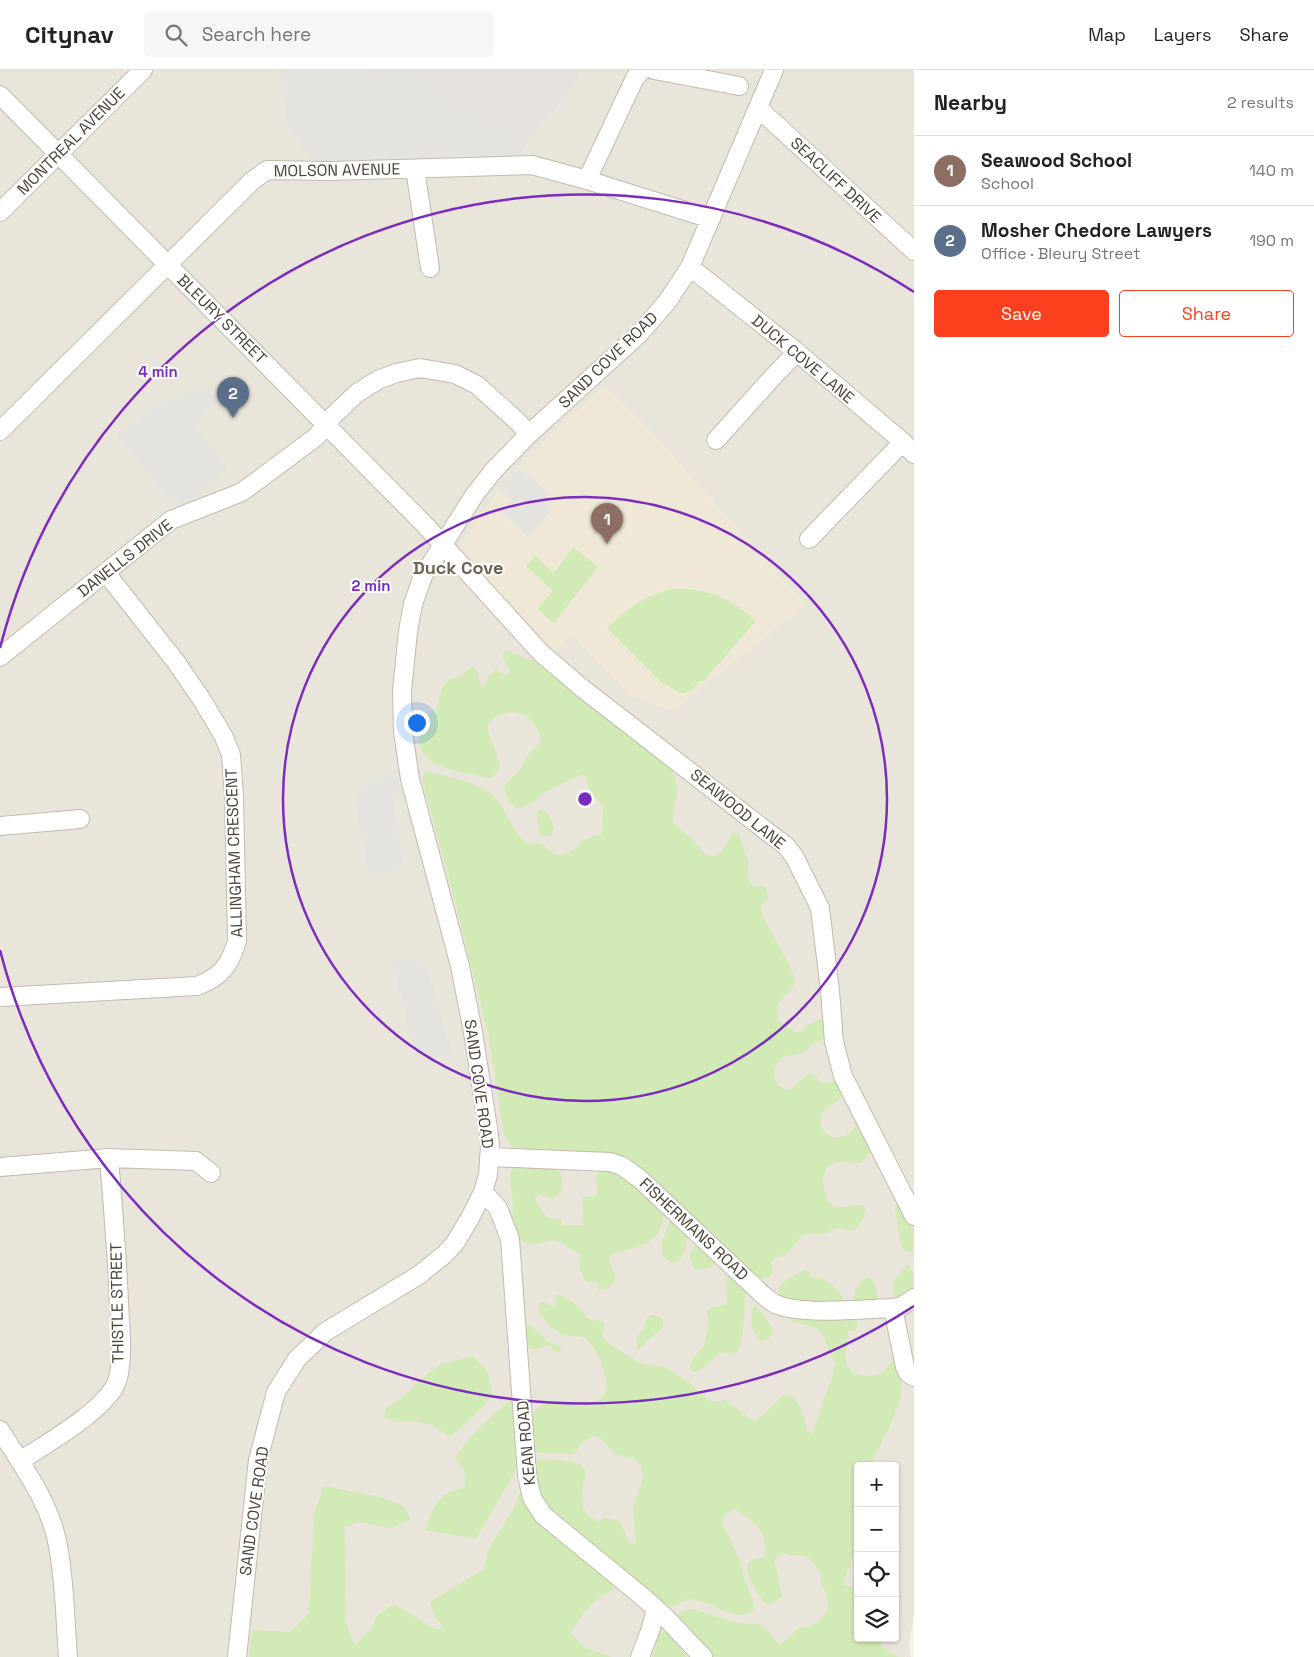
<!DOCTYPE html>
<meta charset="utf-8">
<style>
:root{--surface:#fff;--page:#f6f6f6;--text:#222;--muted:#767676;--line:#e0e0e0;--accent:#fc3f1d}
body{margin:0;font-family:"Space Grotesk",sans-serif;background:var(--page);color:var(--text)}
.controls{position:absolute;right:15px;bottom:15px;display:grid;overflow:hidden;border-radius:5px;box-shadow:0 1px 4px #0004}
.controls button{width:45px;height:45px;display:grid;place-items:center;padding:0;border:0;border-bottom:1px solid var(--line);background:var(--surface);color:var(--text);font:25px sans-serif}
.you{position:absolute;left:416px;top:652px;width:18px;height:18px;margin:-12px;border:4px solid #fff;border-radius:50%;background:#1a73e8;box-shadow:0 0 0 8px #1a73e833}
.badge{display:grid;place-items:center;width:32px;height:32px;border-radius:50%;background:var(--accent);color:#fff;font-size:16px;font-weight:700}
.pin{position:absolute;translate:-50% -41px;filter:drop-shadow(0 1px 2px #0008)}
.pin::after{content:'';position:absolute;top:26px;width:18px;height:15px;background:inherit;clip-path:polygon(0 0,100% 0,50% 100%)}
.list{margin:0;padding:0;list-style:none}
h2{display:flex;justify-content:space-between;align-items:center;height:65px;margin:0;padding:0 20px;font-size:21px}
h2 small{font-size:16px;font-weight:400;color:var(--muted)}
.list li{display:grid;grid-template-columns:32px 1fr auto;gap:15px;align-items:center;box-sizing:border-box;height:70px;padding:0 20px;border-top:1px solid var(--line)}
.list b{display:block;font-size:19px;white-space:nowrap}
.list p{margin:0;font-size:16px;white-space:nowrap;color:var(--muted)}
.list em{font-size:16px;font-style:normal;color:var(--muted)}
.actions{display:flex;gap:10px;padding:15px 20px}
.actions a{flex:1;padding:11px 0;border:1px solid var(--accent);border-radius:5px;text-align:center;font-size:18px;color:var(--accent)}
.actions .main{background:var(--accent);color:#fff}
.icon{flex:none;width:28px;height:28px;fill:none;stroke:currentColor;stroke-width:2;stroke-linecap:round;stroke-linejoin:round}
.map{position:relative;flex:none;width:914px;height:1587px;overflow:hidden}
header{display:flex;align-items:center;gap:30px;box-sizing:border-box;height:70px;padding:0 25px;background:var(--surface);border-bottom:1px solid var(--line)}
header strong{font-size:24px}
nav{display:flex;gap:28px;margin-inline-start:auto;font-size:18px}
.search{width:350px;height:45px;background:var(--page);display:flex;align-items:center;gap:12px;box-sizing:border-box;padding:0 18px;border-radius:5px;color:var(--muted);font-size:19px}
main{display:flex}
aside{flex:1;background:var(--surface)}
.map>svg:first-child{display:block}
</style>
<header>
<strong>Citynav</strong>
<div class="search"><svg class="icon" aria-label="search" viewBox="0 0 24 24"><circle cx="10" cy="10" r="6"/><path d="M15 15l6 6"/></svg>Search here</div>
<nav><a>Map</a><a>Layers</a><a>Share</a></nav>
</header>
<main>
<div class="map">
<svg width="914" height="1587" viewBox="0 0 914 1587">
<rect width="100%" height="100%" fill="#f6f3ec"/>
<!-- residential -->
<path fill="#eae5da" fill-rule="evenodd" d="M0,0H279L287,55L521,81L579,11L582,0H914V1545L909,1574L911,1587H0ZM858,1396H895V1568H858Z"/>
<!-- industrial -->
<path fill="#e6e2dd" d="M279,0H582L579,11L521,81L520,96L287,55Z"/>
<!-- education -->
<path fill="#efe8d6" d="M605,316L650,360L806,535L672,641L631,626L572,565L553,584L458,481L480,444L517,397L546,368Z"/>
<!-- green -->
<path fill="#d2eab5" d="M573,477L598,497L554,553L537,539L553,521L526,496L535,486L554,503Z
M674,519C709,518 730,528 756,551L703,612L700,610L694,618L685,623L678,622L665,614L664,615L607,558C627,539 645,524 674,519Z
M505,580L534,591L647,672L667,693L672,701L678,718L673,740V751L677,757L692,768L704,783L708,786H716L721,782L733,762L738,763C742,772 745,781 748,790C751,800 742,807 754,816H764L767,820L768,828L761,837L762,845L789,894L795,910C792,929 773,924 778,950L795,962H801L809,954L821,949L823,946L827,969L815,972L804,982L798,984L782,987L776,994L774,1007L779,1016L788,1020C798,1016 801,1007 810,1003C823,1010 819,1017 836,1010L846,1023C840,1030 830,1034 824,1041C810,1059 837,1081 856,1056L853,1043L874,1079L861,1093C852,1094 842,1090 834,1093C818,1098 822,1129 834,1136C844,1142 875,1123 862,1150C860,1154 858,1158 855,1159C848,1163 843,1157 836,1158C831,1160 827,1164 822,1164C815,1164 809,1163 803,1165C793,1174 791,1186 775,1187L771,1193L773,1199L770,1207L757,1209L647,1108L517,1080L512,1076L504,1065L489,968L454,827L423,713V706L425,703L430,702L468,712L489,722L501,735L517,763L523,770L529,773L542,774L552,783L558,785L568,783L573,781L582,771L600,764L603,761L602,754L603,738C599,730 591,725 588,717C587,711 588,709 584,705H580L545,722L531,734L518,739C510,734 504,725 504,716L520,699L526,687L541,672C541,666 539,662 536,657C524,637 502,638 488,654C485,671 514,699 489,708C469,703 430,700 422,680C418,671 418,658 417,648L418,645L423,643L429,645L436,641L443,615L450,610L461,606L470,598H475C480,604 477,611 483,617L487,613L488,606L496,600L506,605L509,604L510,601L502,586Z
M539,740H544C548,744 554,753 554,760L550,766H543L538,762L539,754L536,745Z
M516,1095H531L537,1098L555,1097C563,1104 564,1114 560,1124L552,1129L539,1124L535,1128C537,1133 545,1147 549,1148C554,1149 556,1147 561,1150L562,1156L583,1155L582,1129L584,1127L597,1126L596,1107L599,1099L614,1097L663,1142C664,1187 613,1174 610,1189C609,1196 616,1204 615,1212L604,1219L598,1220V1212H586L580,1199V1185L577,1182C569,1179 561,1171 553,1170C547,1170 543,1173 538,1174C527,1177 517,1168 514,1158C511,1148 514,1135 512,1124C510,1113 507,1102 516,1095Z
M900,1131L914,1155V1181L909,1182L905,1181L901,1175L895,1138Z
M672,1148L687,1164C687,1174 684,1190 673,1193C658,1187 661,1176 665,1163C667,1158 668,1153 672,1148Z
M696,1172L718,1191C715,1197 701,1202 694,1199L689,1186Z
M906,1195H908L914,1204V1221L899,1228L894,1224L893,1214L895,1210Z
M806,1199L809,1202L812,1208C826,1206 836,1217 843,1229L839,1236L778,1228L780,1223L778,1218C782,1211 798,1204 806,1199Z
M727,1202L745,1218C745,1230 745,1275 736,1283C730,1287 725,1279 718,1284C709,1290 705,1301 693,1302L690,1299C689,1288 699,1284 704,1276C704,1269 707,1266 708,1259C710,1253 706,1247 707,1241C712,1234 723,1239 727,1231Z
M866,1207L870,1208L875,1214L878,1231L854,1233C852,1225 859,1212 866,1207Z
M558,1225C572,1227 581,1239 588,1249L602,1251L605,1256L602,1265L608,1273L642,1294L665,1297L691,1314L707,1329L714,1332L725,1330L755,1352L785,1324C802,1327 803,1347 807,1361L812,1364L836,1295L828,1279L823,1264L814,1257L793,1252L782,1244L853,1247L858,1256L856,1260L848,1261C849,1277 836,1302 864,1306C870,1307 878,1306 883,1302C888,1298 890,1291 896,1287C898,1293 900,1300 901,1306C906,1334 881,1371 870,1396H858V1473L843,1514L853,1518L854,1516L858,1517V1568H884L881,1576L898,1587H713L677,1550V1546L686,1540L693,1539L731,1551L746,1554H759L766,1559L780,1575L799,1558C811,1559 824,1548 829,1537L826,1523L821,1514V1503L812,1491L804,1485H788L783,1483L778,1486L774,1491C779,1502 777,1513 782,1524C780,1531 773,1534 766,1534C760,1529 741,1499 750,1492C753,1489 761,1488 765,1486C769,1461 753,1451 735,1439C727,1442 724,1444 722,1452L739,1488L744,1508L753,1530L754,1540C739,1553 716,1535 701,1531C698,1530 693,1529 689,1529C679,1530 675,1540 663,1536L539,1432L533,1391C548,1388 566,1390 580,1394L586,1402C582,1423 575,1442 600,1452L603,1447L620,1452L630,1474H634L636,1472C636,1461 633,1451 633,1441C634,1426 650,1405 639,1393C632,1385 621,1389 614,1383C607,1378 604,1367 594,1366L583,1372L574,1384L539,1383L533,1381C532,1369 527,1353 533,1343C538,1336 546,1333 553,1333C571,1332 613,1341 606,1308C602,1291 597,1280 585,1268C579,1265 574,1267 569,1266C556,1263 545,1252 538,1241L540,1233L544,1232L551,1236H556V1226Z
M756,1235L773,1259V1263L769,1268L761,1271C751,1263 749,1247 754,1236Z
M651,1245C655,1245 659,1245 662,1249C669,1260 652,1265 647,1271C643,1274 643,1277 638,1280L637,1278V1266L644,1258L647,1248Z
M525,1253L530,1255L549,1272L559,1275L561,1281L558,1283L554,1282L550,1276L546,1275L535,1280L527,1278L523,1256Z
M473,1286L487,1301L493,1325L477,1343L450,1367L432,1355L418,1352H396L384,1347L386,1338C407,1327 420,1306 442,1294C451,1290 463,1289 473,1286Z
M517,1325L515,1401L476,1469L425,1460C436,1433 435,1426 464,1417L466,1405L455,1388C472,1362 494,1343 517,1325Z
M324,1416L380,1427L403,1436L411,1449L391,1458L360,1452L344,1457L346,1502L345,1551L355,1576L371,1559L376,1546L394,1534L435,1559H444L433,1543L430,1532L484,1499L489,1478L513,1440L521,1420L545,1457L617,1517C591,1532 586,1538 571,1563L584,1577L612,1587H249L252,1560L290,1562L309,1543L314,1443Z
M895,1522C901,1533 902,1540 895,1550Z
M667,1561L687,1587H652L659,1563Z"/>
<!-- parking -->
<path fill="#e5e3e0" d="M279,0H369L384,10L390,0H403L510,63L526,76L521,82L520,96L320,101L287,55Z
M208,316L220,329L201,346L197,356L228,399L203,419L202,424L204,428L181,436L178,431H170L117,366L160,333Z
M519,397L549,424L544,431L553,439L528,467L502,443L513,431L499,419Z
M395,698L400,722L392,724L402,792L401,797L389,800L388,802L369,803L355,731L365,711L378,710V708L389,707Z
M396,887L426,893L453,987L415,983L396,906L391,893Z"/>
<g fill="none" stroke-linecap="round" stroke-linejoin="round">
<!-- minor casing -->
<g stroke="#c2bbae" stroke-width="20">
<path id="minor" d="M654,0L739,16
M0,25L425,455L541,583L582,618L769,763L786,776L794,786L820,838L830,921L834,972L843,1006L914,1146
M758,38L914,181
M415,99L430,198
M587,110L635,8L642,0
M0,142L143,0
M690,197L797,282L903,372L914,384
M0,361L252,111L267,100L330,101L532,95L587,110L711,149
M716,370L771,309L797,282
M809,469L903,372
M0,587L171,450L242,422L316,367L333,346L357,323L378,310L396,303L420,298L455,304L477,315L517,351L529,364
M0,756L80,749
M0,927L197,916C221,907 230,895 237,871L234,726L231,685L224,667L202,630L176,592L106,503
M489,1087L610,1092L622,1096L640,1109L762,1224C767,1228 772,1233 778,1235C803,1245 864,1239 893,1238L902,1236L914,1228
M0,1097L109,1088L196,1091L211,1103
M483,1122L498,1138L510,1169L527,1405L532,1428L543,1445L644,1528L666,1548L703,1587
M893,1238L905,1297L908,1303L914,1307
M0,1360C22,1395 51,1434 58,1476C65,1512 65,1550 68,1587
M20,1391C47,1373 99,1344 115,1316C125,1297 120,1255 119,1233C117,1185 113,1137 109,1088
M237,1587L258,1390L276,1322L297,1289L325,1262L419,1205L445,1184L455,1173L470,1148L483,1122L488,1105L490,1076L489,1065L473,962L460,896L410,709L403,662L402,621L408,561L413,534L423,506L475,424L494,400L529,364L638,265L667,232L690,197L774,0
M640,1587L650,1561L656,1539"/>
</g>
<!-- minor -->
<use href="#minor" stroke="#fff" stroke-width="18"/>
</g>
<!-- distance rings -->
<g fill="none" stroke="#7b2cbf" stroke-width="2.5">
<circle cx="585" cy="729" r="302"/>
<path d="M914 1236A604 604 0 0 1 0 880M0 578A604 604 0 0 1 914 222"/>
</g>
<g text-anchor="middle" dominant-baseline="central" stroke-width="4" stroke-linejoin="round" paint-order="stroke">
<!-- street labels -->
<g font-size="16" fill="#4b4439" stroke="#fff">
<text transform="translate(71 71) rotate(-45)">MONTREAL AVENUE</text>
<text transform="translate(337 100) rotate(-1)">MOLSON AVENUE</text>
<text transform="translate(836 110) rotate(43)">SEACLIFF DRIVE</text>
<text transform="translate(222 249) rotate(45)">BLEURY STREET</text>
<text transform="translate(803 289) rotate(40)">DUCK COVE LANE</text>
<text transform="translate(608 290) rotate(-44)">SAND COVE ROAD</text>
<text transform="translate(125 488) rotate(-38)">DANELLS DRIVE</text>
<text transform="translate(738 739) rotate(39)">SEAWOOD LANE</text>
<text transform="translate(234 783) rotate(-92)">ALLINGHAM CRESCENT</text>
<text transform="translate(479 1014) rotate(82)">SAND COVE ROAD</text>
<text transform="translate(694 1159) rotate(43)">FISHERMANS ROAD</text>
<text transform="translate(117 1233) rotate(-91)">THISTLE STREET</text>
<text transform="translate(526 1373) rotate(-95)">KEAN ROAD</text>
<text transform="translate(254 1441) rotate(-82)">SAND COVE ROAD</text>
</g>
<!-- neighbourhood labels -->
<g font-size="18" font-weight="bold" fill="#6e6250" stroke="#fff">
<text x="458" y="497">Duck Cove</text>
</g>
</g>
<circle cx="585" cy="729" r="8" fill="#7b2cbf" stroke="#fff" stroke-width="2.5"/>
<g font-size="15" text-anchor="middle" font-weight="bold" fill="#7b2cbf" stroke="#fff" stroke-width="4" stroke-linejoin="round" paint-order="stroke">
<text x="158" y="307">4 min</text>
<text x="371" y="521">2 min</text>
</g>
</svg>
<div class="controls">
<button>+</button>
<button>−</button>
<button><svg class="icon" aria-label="locate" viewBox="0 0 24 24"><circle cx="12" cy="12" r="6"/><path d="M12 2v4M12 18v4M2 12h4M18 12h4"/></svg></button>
<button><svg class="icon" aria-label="layers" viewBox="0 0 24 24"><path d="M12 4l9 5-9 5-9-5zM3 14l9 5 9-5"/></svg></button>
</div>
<div class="you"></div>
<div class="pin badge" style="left:607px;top:474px;background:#8d6e63">1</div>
<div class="pin badge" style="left:233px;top:348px;background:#5c6f8a">2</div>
</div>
<aside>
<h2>Nearby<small>2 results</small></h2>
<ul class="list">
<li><span class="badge" style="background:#8d6e63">1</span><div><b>Seawood School</b><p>School</p></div><em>140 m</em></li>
<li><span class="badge" style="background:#5c6f8a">2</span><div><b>Mosher Chedore Lawyers</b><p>Office · Bleury Street</p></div><em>190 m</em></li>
</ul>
<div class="actions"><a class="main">Save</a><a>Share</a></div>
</aside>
</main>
